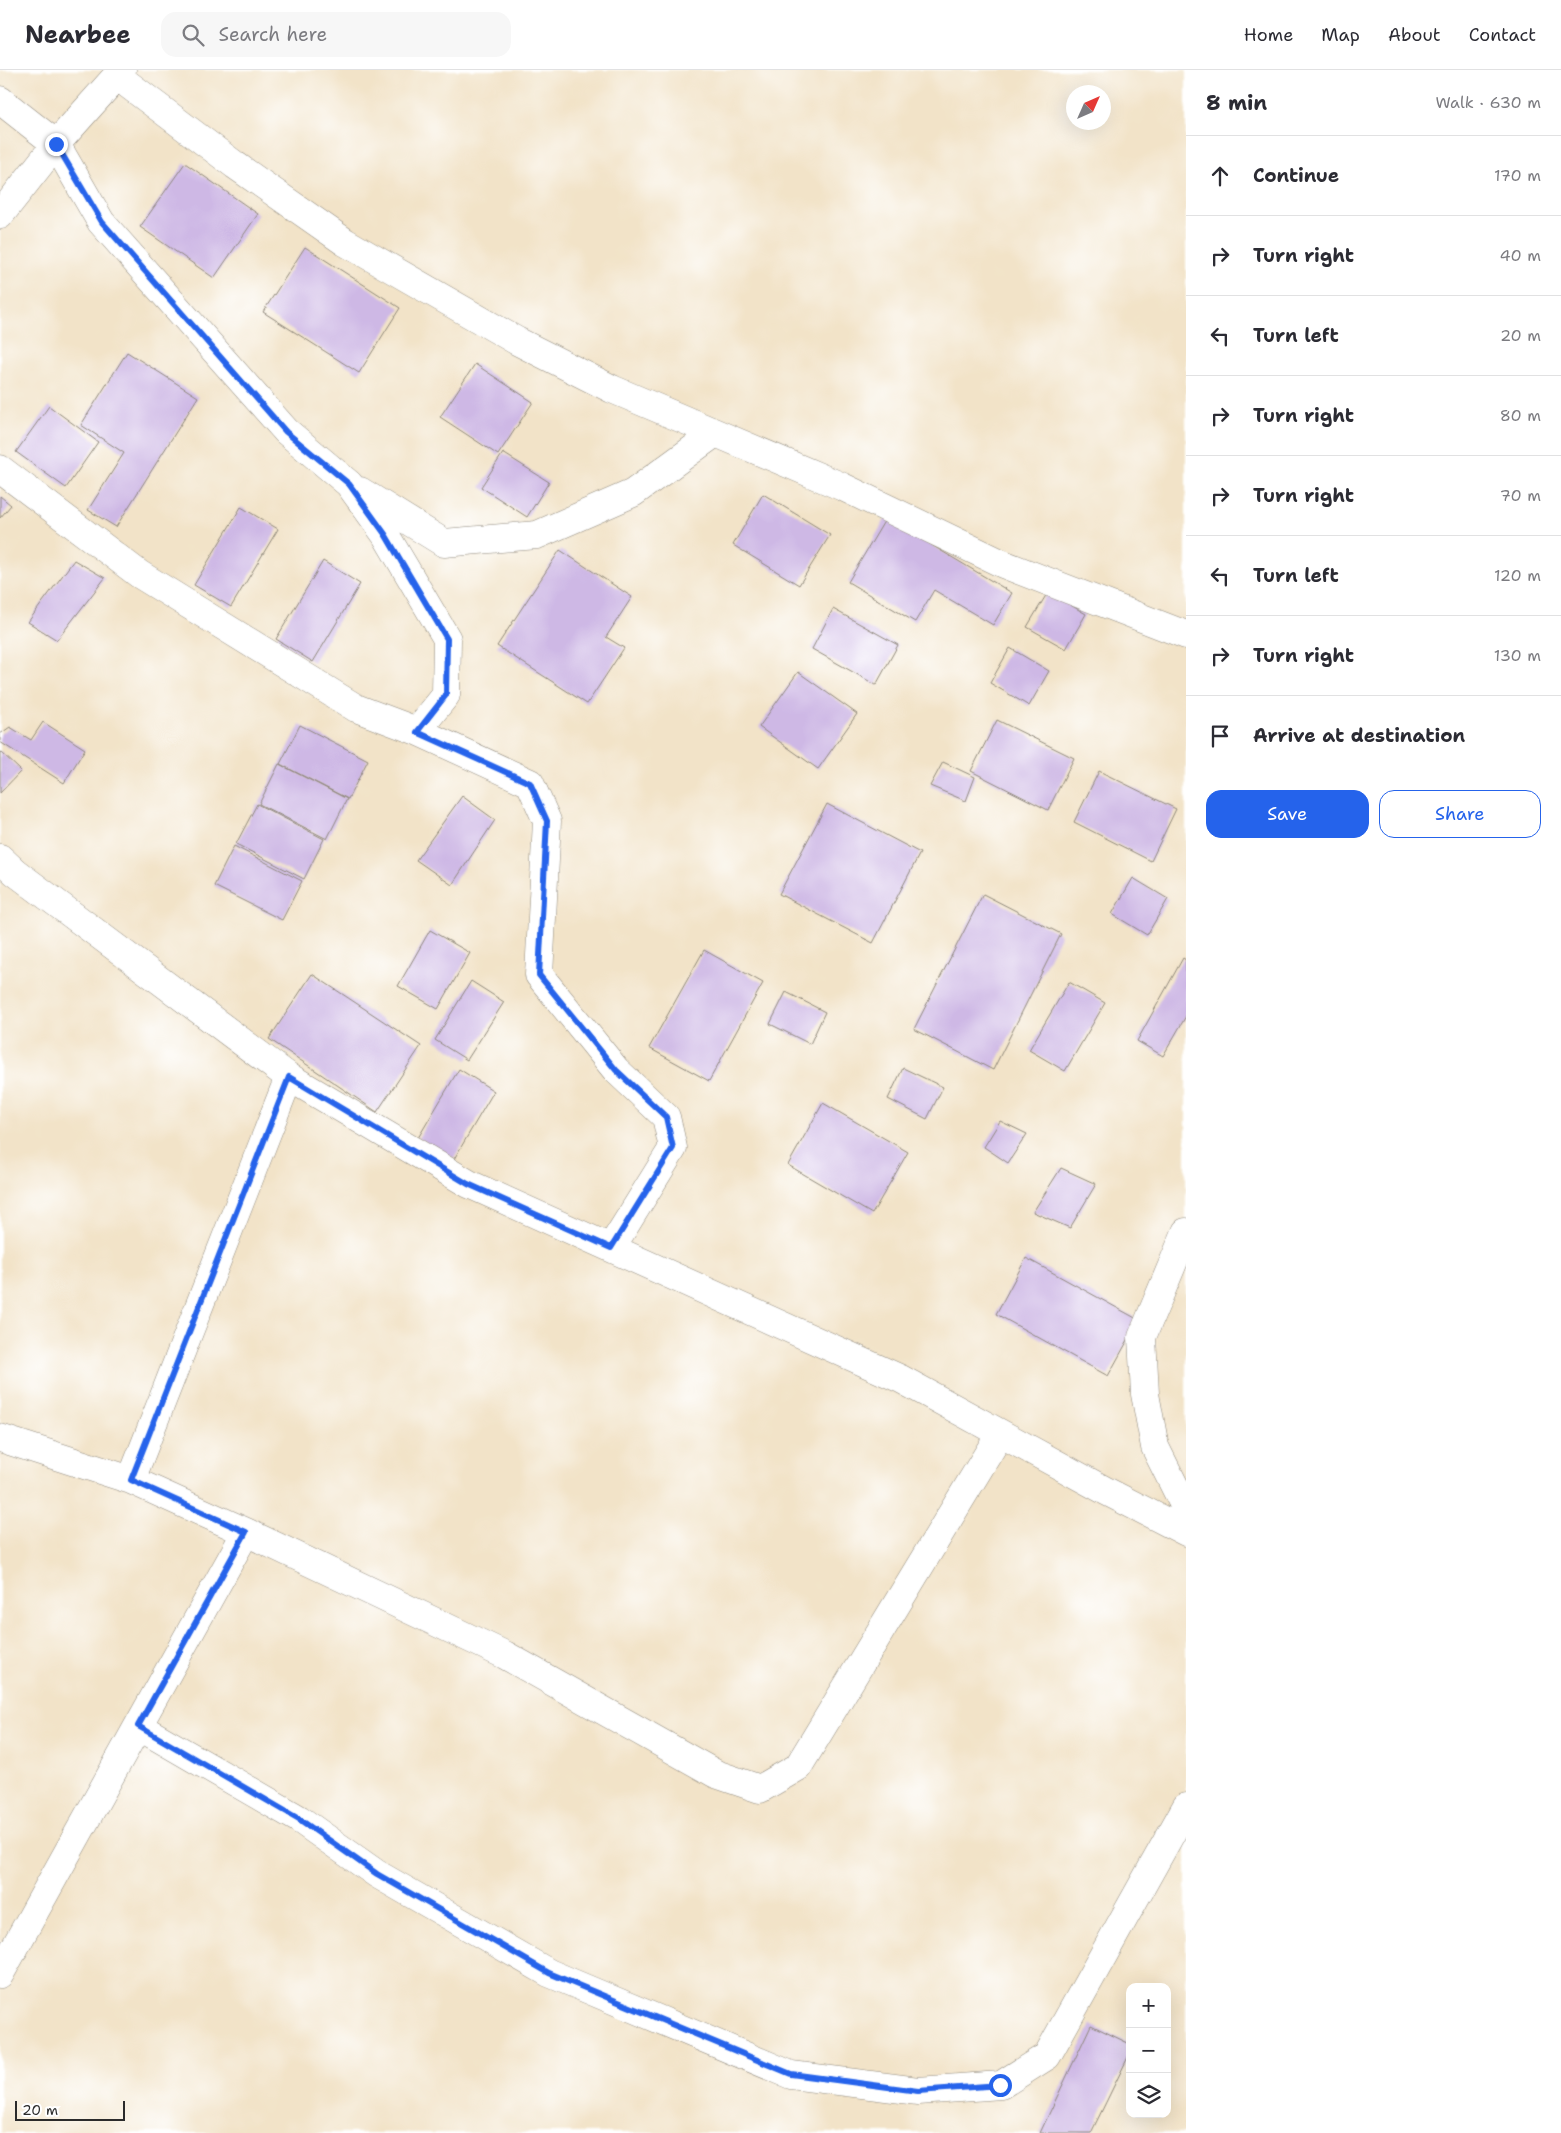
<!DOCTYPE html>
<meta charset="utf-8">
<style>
:root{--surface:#fff;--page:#f7f7f7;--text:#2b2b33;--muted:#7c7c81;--line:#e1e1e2;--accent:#2563eb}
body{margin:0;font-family:"Shantell Sans",sans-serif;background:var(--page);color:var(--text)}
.controls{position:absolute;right:15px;bottom:15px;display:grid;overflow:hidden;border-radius:10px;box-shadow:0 5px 20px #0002}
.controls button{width:45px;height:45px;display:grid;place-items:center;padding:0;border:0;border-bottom:1px solid var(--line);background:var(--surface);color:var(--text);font:25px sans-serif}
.compass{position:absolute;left:1066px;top:15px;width:45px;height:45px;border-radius:50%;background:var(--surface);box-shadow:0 5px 20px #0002;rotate:45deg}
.scale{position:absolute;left:15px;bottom:12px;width:110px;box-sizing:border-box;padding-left:5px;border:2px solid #2b2b2b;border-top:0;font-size:14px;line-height:18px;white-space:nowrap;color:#2b2b2b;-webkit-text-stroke:4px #fff;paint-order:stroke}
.stop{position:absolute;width:15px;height:15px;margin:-11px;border:4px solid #2563eb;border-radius:50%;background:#fff}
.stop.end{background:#2563eb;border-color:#fff;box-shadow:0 1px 5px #0008}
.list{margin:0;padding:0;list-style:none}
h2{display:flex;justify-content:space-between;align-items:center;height:65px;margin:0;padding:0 20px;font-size:21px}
h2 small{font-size:16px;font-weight:400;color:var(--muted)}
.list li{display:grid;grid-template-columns:32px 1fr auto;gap:15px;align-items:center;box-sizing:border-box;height:80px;padding:0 20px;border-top:1px solid var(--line)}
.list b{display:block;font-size:19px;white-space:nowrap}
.list em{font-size:16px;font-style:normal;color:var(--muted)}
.actions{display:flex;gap:10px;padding:15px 20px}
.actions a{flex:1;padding:11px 0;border:1px solid var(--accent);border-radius:15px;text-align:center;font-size:18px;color:var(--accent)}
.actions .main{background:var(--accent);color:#fff}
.icon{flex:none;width:28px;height:28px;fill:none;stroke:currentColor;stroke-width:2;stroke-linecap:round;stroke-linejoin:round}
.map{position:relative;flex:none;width:1186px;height:2063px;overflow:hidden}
header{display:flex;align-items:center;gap:30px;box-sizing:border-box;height:70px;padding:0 25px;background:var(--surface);border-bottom:1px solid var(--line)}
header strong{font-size:24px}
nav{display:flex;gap:28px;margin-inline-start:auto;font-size:18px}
.search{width:350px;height:45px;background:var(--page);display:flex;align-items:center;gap:12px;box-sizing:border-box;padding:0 18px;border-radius:15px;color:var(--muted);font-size:19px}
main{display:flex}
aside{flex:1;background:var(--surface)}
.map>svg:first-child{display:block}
</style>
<header>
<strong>Nearbee</strong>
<div class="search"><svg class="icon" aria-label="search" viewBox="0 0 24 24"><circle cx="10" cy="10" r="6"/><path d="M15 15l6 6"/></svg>Search here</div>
<nav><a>Home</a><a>Map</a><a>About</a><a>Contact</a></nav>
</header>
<main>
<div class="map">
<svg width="1186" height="2063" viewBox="0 0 1186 2063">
<rect width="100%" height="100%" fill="#fff"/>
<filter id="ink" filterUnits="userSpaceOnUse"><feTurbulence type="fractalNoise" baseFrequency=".02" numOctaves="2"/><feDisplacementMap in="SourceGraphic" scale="10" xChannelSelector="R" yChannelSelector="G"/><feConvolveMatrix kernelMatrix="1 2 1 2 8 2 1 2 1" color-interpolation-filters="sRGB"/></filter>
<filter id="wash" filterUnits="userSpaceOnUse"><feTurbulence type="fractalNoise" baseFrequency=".0096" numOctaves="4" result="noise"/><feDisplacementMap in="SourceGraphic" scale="20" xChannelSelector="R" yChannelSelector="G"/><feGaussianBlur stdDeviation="1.12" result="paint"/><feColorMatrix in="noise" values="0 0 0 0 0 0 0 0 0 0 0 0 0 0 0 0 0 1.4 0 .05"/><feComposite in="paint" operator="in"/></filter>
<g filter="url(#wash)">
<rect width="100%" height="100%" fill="#f2e3c8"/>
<g id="blocks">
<!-- building -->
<path fill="#ceb8e5" d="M185,93L258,144L214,208L140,157Z
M305,177L400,238L359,303L263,242Z
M127,282L198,327L116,457L88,440L124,383L81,355Z
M475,294L533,332L498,385L440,347Z
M49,336L98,372L66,418L16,382Z
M503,383L549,412L527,447L481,417Z
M763,424L830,465L799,515L733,475Z
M0,426L11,435L0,448Z
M241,437L278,459L231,537L194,515Z
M886,448L1012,523L993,555L934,520L915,552L848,512Z
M560,480L632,527L606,567L624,578L587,634L497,576Z
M74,490L105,508L57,570L28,552Z
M323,491L360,514L313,592L276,569Z
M1048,522L1086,544L1066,579L1027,557Z
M833,539L898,575L876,615L812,579Z
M1010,578L1049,601L1029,636L990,613Z
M798,602L857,644L818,699L759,657Z
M997,650L1074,688L1048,740L971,701Z
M43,652L85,679L64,713L0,672V664L10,657L31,670Z
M300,655L368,690L348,729L280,694Z
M0,681L21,701L0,723Z
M943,692L975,707L966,731L930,716Z
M279,694L347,729L327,769L259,734Z
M1099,701L1176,739L1151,791L1074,752Z
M462,726L495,750L452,815L416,790Z
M257,734L324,769L304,809L236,774Z
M827,734L920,783L873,873L779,824Z
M234,776L302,811L282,850L214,816Z
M1133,808L1168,829L1147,865L1112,844Z
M983,824L1061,864L993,1000L914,959Z
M430,860L470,883L438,939L398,916Z
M704,880L763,913L709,1011L649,978Z
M1183,888L1186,890V946L1163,986L1137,971Z
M312,904L421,976L377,1042L269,969Z
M471,911L504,932L467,990L435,970Z
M1069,912L1105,933L1065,1001L1029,980Z
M786,922L825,942L810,974L770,954Z
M903,998L943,1017L927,1049L888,1029Z
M459,999L494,1021L454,1089L418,1068Z
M823,1033L908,1082L872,1144L788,1095Z
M1000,1051L1027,1064L1008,1093L984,1077Z
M1061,1098L1096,1114L1070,1158L1033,1142Z
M1026,1188L1139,1250L1108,1306L996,1244Z
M1091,1955L1130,1974V1983L1091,2063H1040Z"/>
</g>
</g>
<g filter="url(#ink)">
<use href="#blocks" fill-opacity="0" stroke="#8e877a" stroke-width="1"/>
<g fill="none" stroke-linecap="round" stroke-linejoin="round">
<!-- street casing -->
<g stroke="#8e877a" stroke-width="29">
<path id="street" d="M117,6L235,95L345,172L517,271L612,319L843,417L1003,494L1186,565
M0,30L56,74L101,152L286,361L349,414L385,464L447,569L446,625L417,661L356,638L139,504L0,399
M0,145L56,74L122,0
M360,421L444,473L537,465L633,423L715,363
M417,661L530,713L547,751L539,905L616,1000L666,1047L673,1078L611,1178
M0,788L15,802L289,1007L469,1114L901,1309L1106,1421L1186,1462
M1186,1162L1142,1267L1145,1324L1155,1377L1186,1439
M0,1368L131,1410L246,1462L505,1585L716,1704L760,1719L798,1697L1000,1364
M131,1410L289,1007
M138,1656L299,1749L377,1804L549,1903L791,2005L918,2021L1001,2015L1047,1986L1186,1737
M0,1904L246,1462"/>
</g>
<!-- street -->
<use href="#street" stroke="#fff" stroke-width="28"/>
</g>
</g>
<g fill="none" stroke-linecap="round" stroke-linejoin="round" filter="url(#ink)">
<!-- route -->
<path stroke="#2563eb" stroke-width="6" d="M56,74L102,152L286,362L349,414L385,464L447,569L446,625L417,662L530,713L547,751L539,905L616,1000L666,1047L673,1078L611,1178L468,1114L289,1007L131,1410L246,1462L138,1656L299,1749L377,1804L549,1903L791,2004L918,2021L1000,2015"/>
</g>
</svg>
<div class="controls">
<button>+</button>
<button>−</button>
<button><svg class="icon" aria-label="layers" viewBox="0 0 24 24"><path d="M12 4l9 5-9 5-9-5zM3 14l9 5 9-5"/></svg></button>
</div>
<svg class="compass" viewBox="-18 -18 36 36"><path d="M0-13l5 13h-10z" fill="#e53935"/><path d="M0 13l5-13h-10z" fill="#7c7c81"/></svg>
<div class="scale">20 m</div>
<div class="stop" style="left:1000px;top:2015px"></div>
<div class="stop end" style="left:56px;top:74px"></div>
</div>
<aside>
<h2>8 min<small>Walk · 630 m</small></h2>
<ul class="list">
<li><svg class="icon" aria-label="ahead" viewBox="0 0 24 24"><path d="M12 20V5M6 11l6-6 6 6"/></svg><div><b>Continue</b></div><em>170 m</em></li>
<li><svg class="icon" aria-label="right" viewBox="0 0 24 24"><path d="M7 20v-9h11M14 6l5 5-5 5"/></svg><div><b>Turn right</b></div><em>40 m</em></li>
<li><svg class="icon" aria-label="left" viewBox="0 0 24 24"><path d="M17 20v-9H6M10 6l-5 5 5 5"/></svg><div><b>Turn left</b></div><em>20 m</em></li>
<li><svg class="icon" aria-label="right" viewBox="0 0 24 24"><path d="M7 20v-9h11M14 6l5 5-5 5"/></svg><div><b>Turn right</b></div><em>80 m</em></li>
<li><svg class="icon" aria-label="right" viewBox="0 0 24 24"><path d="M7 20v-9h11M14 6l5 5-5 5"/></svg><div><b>Turn right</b></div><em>70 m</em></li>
<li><svg class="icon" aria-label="left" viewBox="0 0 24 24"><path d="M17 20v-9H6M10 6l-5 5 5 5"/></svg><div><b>Turn left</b></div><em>120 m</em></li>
<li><svg class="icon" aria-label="right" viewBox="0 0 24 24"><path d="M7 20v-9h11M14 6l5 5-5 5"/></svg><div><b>Turn right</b></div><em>130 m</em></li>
<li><svg class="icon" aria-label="arrive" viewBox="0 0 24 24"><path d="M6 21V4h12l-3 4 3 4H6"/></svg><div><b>Arrive at destination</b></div></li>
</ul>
<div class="actions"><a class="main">Save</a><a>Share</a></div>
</aside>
</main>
